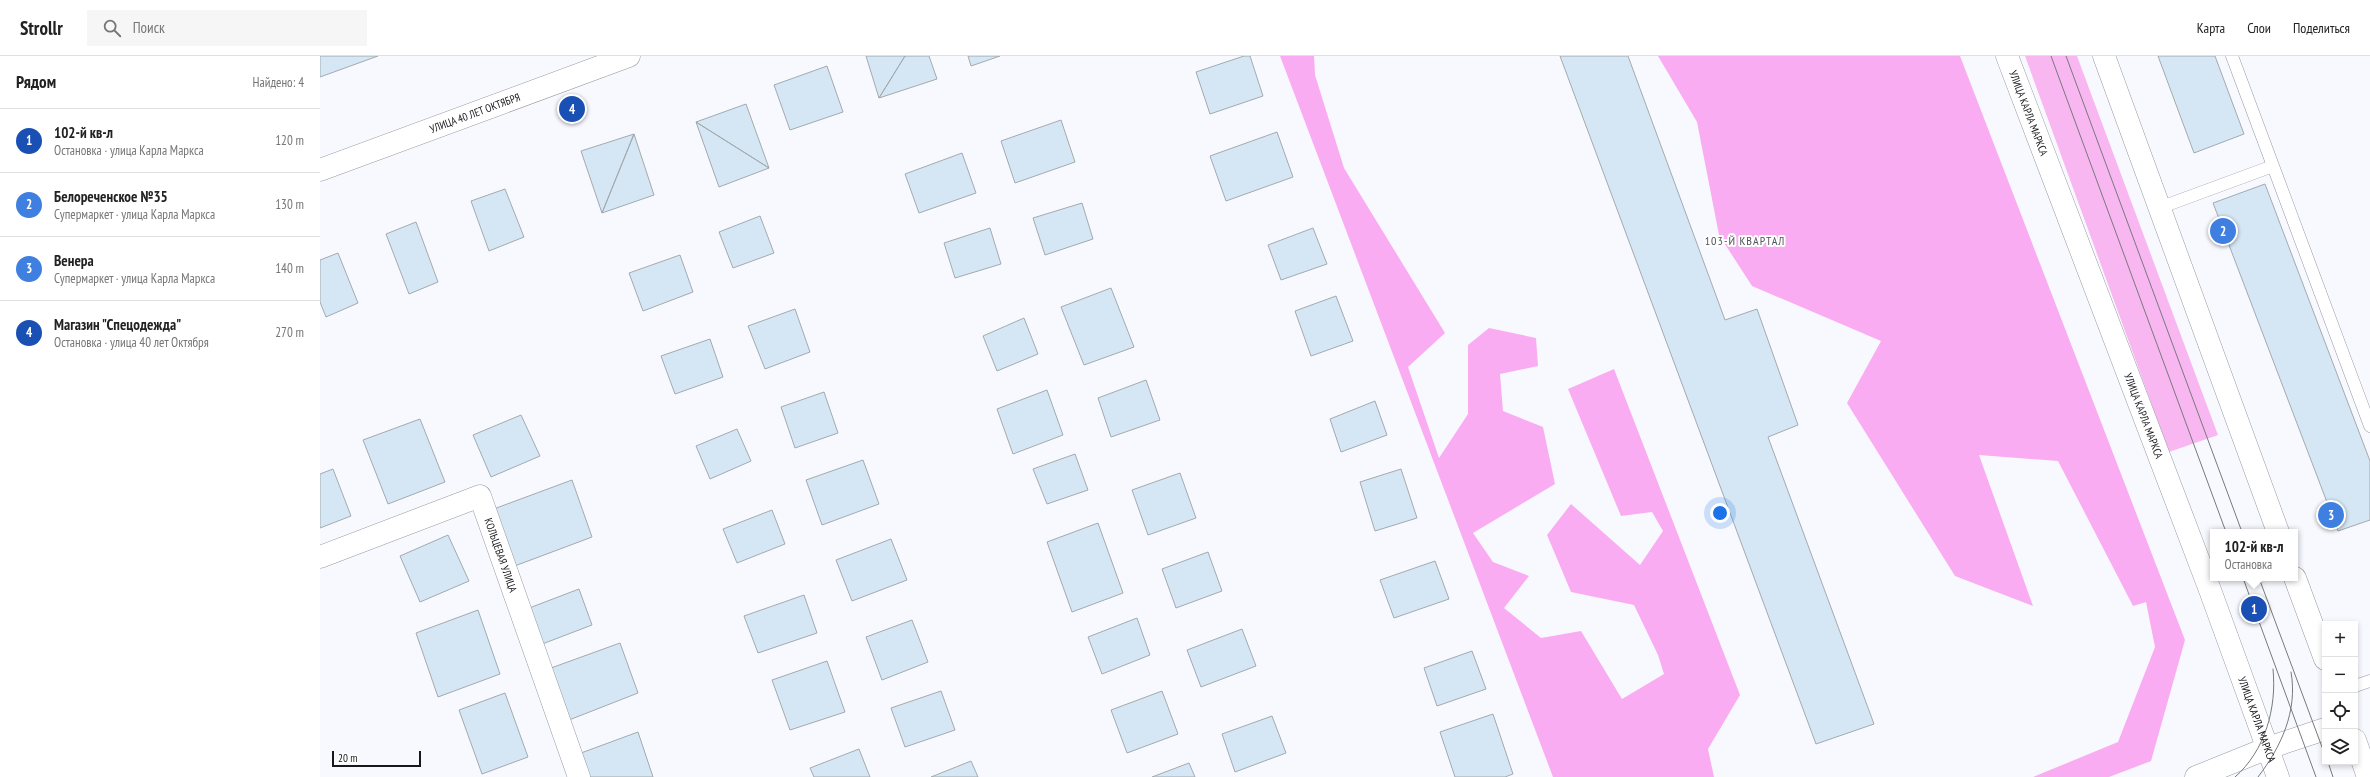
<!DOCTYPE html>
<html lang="ru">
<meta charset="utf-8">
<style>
:root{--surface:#fff;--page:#f6f6f6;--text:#222;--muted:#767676;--line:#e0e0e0;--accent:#668034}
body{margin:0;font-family:"PT Sans Narrow",sans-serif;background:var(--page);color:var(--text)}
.controls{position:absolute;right:12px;bottom:12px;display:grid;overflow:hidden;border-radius:0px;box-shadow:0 2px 6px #0003}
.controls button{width:36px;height:36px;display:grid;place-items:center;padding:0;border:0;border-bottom:1px solid var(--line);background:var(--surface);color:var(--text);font:20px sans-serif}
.scale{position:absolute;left:12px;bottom:10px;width:89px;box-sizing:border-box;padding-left:4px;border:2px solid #18181b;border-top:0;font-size:11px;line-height:14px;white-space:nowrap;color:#18181b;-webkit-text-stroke:3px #fff;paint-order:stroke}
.you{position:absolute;left:1400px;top:457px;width:14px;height:14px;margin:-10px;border:3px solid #fff;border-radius:50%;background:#1a73e8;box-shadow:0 0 0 6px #1a73e833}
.badge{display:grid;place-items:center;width:26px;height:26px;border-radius:50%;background:var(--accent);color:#fff;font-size:13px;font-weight:700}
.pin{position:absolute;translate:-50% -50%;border:2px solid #fff;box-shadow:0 1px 4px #0006}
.popup{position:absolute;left:1890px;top:473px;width:88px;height:52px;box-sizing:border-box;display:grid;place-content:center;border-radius:0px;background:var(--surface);filter:drop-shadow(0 1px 3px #0005);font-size:13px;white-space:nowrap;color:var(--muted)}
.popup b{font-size:15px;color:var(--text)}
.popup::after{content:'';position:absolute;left:50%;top:100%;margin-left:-8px;border:8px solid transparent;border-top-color:var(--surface)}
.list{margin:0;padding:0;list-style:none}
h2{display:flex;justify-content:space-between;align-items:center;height:52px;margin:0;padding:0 16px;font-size:17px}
h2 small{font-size:13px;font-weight:400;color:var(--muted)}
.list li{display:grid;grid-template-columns:26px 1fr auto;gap:12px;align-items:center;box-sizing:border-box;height:64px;padding:0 16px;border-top:1px solid var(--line)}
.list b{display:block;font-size:15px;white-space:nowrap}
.list p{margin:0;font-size:13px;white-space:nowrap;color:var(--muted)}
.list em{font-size:13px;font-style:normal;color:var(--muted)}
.icon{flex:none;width:22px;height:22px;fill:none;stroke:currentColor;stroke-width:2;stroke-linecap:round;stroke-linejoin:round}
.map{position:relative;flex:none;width:2050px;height:721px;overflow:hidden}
header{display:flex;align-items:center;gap:24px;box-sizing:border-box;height:56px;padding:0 20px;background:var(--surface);border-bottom:1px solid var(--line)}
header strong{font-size:19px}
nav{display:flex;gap:22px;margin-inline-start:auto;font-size:14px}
.search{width:280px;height:36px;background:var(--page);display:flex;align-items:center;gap:10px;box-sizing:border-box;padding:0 14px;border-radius:0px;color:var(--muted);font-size:15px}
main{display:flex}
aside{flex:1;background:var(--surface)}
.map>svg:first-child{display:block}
</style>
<header>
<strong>Strollr</strong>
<div class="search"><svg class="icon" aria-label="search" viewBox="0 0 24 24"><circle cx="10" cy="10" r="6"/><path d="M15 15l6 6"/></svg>Поиск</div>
<nav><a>Карта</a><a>Слои</a><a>Поделиться</a></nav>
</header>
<main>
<aside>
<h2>Рядом<small>Найдено: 4</small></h2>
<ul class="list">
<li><span class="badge" style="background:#1a4fb4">1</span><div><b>102-й кв-л</b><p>Остановка · улица Карла Маркса</p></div><em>120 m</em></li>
<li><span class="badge" style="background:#3f7fe0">2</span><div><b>Белореченское №35</b><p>Супермаркет · улица Карла Маркса</p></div><em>130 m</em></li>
<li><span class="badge" style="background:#3f7fe0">3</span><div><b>Венера</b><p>Супермаркет · улица Карла Маркса</p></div><em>140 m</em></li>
<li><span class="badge" style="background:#1a4fb4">4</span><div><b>Магазин &quot;Спецодежда&quot;</b><p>Остановка · улица 40 лет Октября</p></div><em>270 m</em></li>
</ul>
</aside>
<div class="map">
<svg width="2050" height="721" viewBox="0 0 2050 721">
<rect width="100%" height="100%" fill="#f8f9fe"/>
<!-- green -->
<path fill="#f8b7f1" d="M1705,0H1757L1898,379L1849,396Z"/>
<!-- forest -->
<path fill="#faacf3" d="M960,0H994L995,19L1024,112L1125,277L1088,311L1119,402L1148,358V289L1169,272L1216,282L1218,310L1180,318L1183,355L1223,371L1235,428L1153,477L1173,506L1209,520L1184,552L1221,582L1261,575L1302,643L1344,618L1338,599L1314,549L1251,536L1227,479L1251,448L1320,509L1343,475L1332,456L1301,460L1248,333L1294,313L1420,639L1388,693L1394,721H1233Z
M1338,0H1640L1865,584L1831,705L1789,721H1713L1798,686L1835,591L1826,546L1813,550L1738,405L1659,399L1713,550L1635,520L1527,347L1561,285L1432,230L1399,179L1377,66Z"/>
<!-- building -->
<path fill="#d5e6f4" stroke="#a3aaaf" d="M0,0H58L0,21Z
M546,0H585L559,42Z
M585,0H609L617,23L559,42Z
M648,0H680L651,10Z
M924,0H930L943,40L890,58L876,16Z
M1240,0H1308L1405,264L1437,253L1478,369L1448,381L1554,668L1496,688Z
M1838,0H1895L1924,78L1874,97Z
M507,10L523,56L470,74L454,29Z
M426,48L449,112L376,66Z
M741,64L755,106L695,127L681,85Z
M376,66L449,112L399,131Z
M957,76L973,121L906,145L890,100Z
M314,78L334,139L282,157Z
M314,78L282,157L261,95Z
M642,97L656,137L599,157L585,118Z
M1945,128L2050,405V464L2018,475L1893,147Z
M185,133L204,181L169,195L151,145Z
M762,147L773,183L725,199L713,162Z
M440,160L454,197L413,212L399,176Z
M96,166L118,226L89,238L66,178Z
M670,172L681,208L635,222L624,187Z
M993,172L1007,208L961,224L948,189Z
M18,197L38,247L6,261L0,246V204Z
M360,199L373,236L323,255L309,217Z
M791,232L814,291L764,309L741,251Z
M1016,240L1033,285L991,300L975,255Z
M475,253L490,296L445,313L428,270Z
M704,262L718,298L677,315L663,280Z
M390,283L403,321L355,338L341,300Z
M826,324L840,364L791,381L778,342Z
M727,334L743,379L693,398L677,353Z
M504,336L518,377L475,392L461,351Z
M1055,345L1067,379L1021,396L1010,363Z
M201,359L220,400L171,421L153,379Z
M100,363L125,426L68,448L43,384Z
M417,373L431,405L390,423L376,390Z
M755,398L768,434L727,448L713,413Z
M543,404L559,448L502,469L486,424Z
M13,413L31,460L0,472V418Z
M1081,413L1097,462L1055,475L1040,426Z
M860,417L876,462L828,479L812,434Z
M252,424L272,481L192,511L171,454Z
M452,454L465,488L417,507L403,473Z
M778,467L803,537L752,556L727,486Z
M128,479L149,525L100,546L80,500Z
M571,483L587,524L532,545L516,504Z
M888,496L902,535L856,552L842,513Z
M1115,505L1129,543L1074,562L1060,524Z
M259,533L272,569L217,590L204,554Z
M484,539L497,577L438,597L424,560Z
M158,554L180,618L118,641L96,577Z
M817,562L830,599L782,618L768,581Z
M592,564L608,606L562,624L546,581Z
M922,573L936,610L881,631L867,594Z
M300,587L318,637L249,664L231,612Z
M1152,595L1166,633L1117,650L1104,612Z
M507,605L525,656L470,674L452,624Z
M621,635L635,674L585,691L571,652Z
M842,635L858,678L807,697L791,654Z
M185,637L208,701L162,718L139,654Z
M1173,658L1193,718L1185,721H1135L1120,676Z
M952,660L966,697L915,716L902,678Z
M318,676L333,721H269L261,697Z
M539,693L550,721H494L490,712Z
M651,705L658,721H611Z
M869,707L875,721H832Z"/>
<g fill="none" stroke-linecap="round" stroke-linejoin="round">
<!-- lane casing -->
<g stroke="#989aa1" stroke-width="13">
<path id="lane" d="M1912,0L2050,370
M1839,152L1953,110
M2035,630L2050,625"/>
</g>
<!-- street casing -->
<g stroke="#989aa1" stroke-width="23">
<g id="street">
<path id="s1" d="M0,114L309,0"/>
<path id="s2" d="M0,501L160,440L259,721"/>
</g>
</g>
<!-- secondary casing -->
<g stroke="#989aa1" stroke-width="23">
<g id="secondary">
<path id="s3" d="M1687,0L1890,534L1958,721"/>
<path d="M1784,0L1958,476"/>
<path d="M1975,522L2005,603"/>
<path d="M2035,684L2048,721"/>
<path d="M1876,721L1948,692L2005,673"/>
</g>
</g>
<!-- lane -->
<use href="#lane" stroke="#fff" stroke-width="12"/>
<!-- street -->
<use href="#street" stroke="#fff" stroke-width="22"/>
<!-- secondary -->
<use href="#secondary" stroke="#fff" stroke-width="22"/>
<!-- tram -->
<path stroke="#78797d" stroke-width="1" d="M1731,0L1906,476
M1746,0L1922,476
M1923,522L1996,721
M1939,522L2005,699
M2008,706L2013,721
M1915,721C1945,695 1957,652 1953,613
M1938,721C1961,691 1978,655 1971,616"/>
</g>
<g text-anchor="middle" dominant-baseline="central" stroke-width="4" stroke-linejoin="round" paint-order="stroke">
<!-- street labels -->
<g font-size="11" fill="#18181b" stroke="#fff">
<text stroke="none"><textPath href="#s1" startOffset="165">УЛИЦА 40 ЛЕТ ОКТЯБРЯ</textPath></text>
<text stroke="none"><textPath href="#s3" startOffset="61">УЛИЦА КАРЛА МАРКСА</textPath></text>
<text stroke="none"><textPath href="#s3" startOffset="385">УЛИЦА КАРЛА МАРКСА</textPath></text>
<text stroke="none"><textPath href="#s2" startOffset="234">КОЛЬЦЕВАЯ УЛИЦА</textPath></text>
<text stroke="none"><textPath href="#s3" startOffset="709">УЛИЦА КАРЛА МАРКСА</textPath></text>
</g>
<!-- neighbourhood labels -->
<g font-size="12" letter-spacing="1" fill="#52545a" stroke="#fff">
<text x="1425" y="184">103-Й КВАРТАЛ</text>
</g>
</g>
</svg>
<div class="controls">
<button>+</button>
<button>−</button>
<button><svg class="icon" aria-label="locate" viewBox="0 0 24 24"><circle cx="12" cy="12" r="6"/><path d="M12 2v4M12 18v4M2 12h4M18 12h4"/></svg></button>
<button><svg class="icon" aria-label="layers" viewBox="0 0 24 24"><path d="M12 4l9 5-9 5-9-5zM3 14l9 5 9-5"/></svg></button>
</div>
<div class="scale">20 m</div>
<div class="you"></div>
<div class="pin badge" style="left:1934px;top:553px;background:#1a4fb4">1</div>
<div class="popup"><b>102-й кв-л</b>Остановка</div>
<div class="pin badge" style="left:1903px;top:175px;background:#3f7fe0">2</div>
<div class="pin badge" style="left:2011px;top:459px;background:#3f7fe0">3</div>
<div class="pin badge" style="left:252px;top:53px;background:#1a4fb4">4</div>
</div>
</main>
